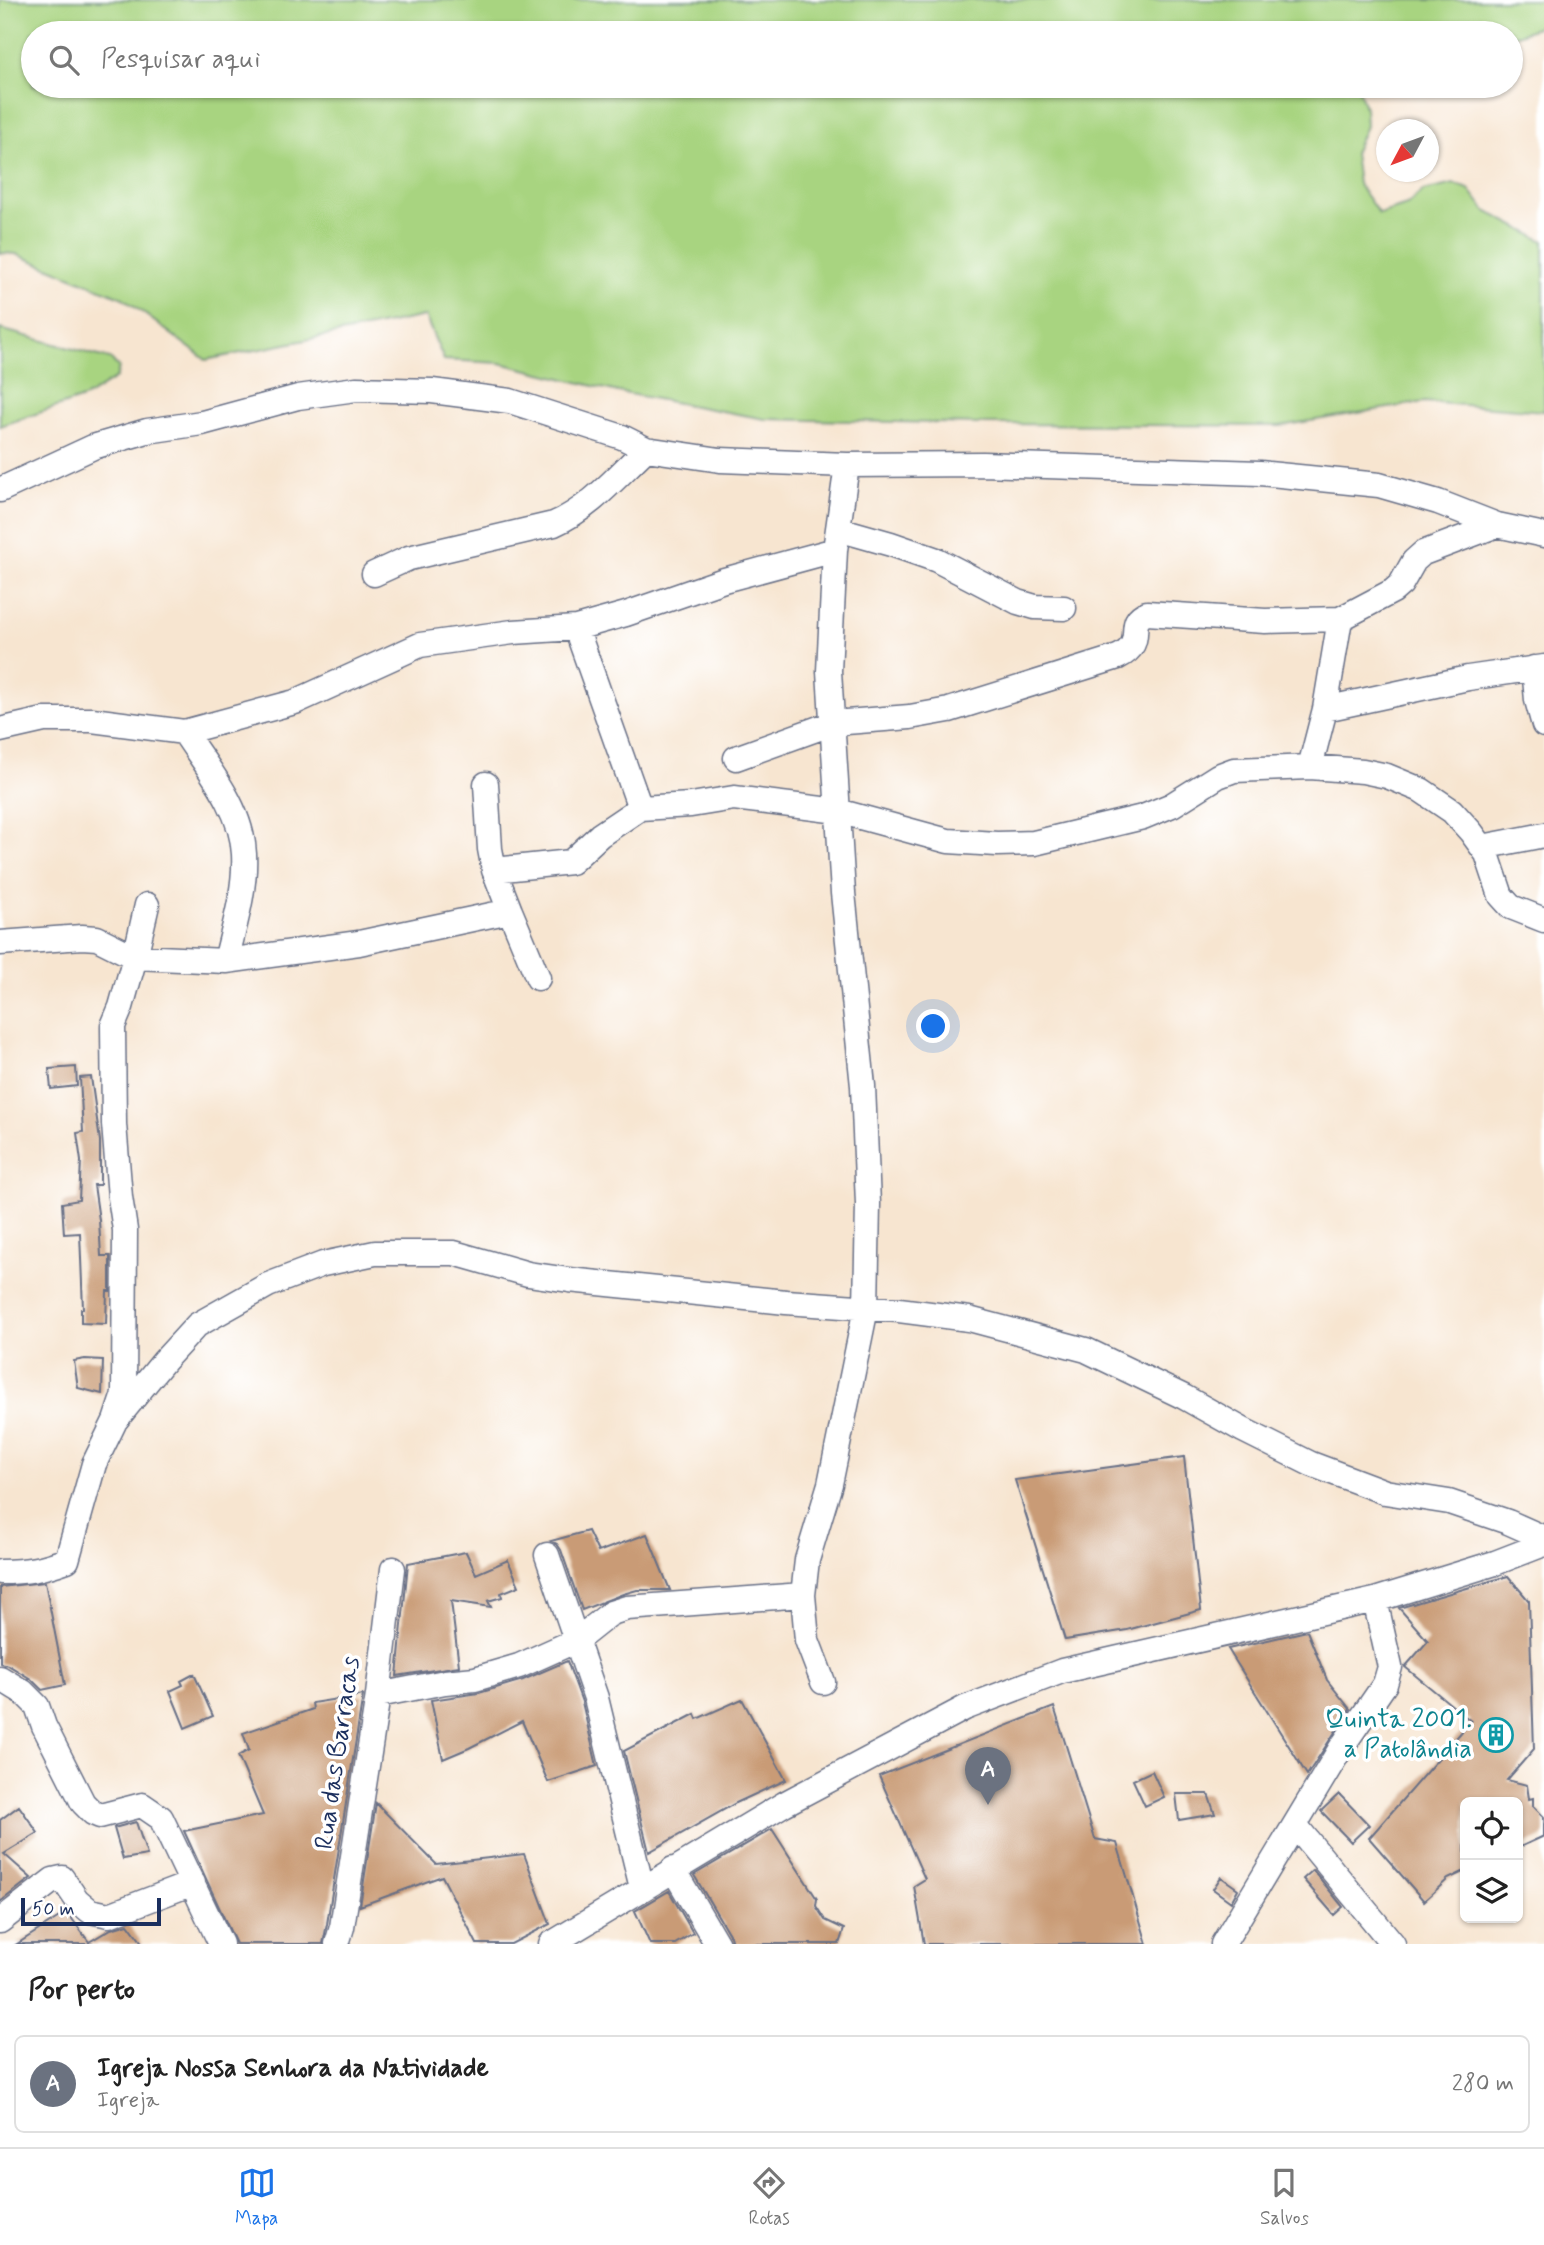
<!DOCTYPE html>
<html lang="pt">
<meta charset="utf-8">
<style>
:root{--surface:#fff;--page:#f6f6f6;--text:#222;--muted:#767676;--line:#e0e0e0;--accent:#1a73e8}
body{margin:0;font-family:Mynerve,sans-serif;background:var(--page);color:var(--text)}
.controls{position:absolute;right:21px;bottom:21px;display:grid;overflow:hidden;border-radius:10px;box-shadow:0 2px 5px #0004}
.controls button{width:63px;height:63px;display:grid;place-items:center;padding:0;border:0;border-bottom:2px solid var(--line);background:var(--surface);color:var(--text);font:35px sans-serif}
.compass{position:absolute;left:1376px;top:119px;width:63px;height:63px;border-radius:50%;background:var(--surface);box-shadow:0 2px 5px #0004;rotate:229deg}
.scale{position:absolute;left:21px;bottom:18px;width:140px;box-sizing:border-box;padding-left:7px;border:4px solid #1b2f5e;border-top:0;font-size:19px;line-height:24px;white-space:nowrap;color:#1b2f5e;-webkit-text-stroke:5px #fff;paint-order:stroke}
.you{position:absolute;left:934px;top:1027px;width:24px;height:24px;margin:-18px;border:5px solid #fff;border-radius:50%;background:#1a73e8;box-shadow:0 0 0 10px #1a73e833}
.badge{display:grid;place-items:center;width:46px;height:46px;border-radius:50%;background:var(--accent);color:#fff;font-size:23px;font-weight:700}
.pin{position:absolute;translate:-50% -58px;filter:drop-shadow(0 2px 4px #0008)}
.pin::after{content:'';position:absolute;top:37px;width:24px;height:21px;background:inherit;clip-path:polygon(0 0,100% 0,50% 100%)}
.list{margin:0;padding:0;list-style:none}
h2{display:flex;justify-content:space-between;align-items:center;height:91px;margin:0;padding:0 28px;font-size:30px}
h2 small{font-size:23px;font-weight:400;color:var(--muted)}
.list li{display:grid;grid-template-columns:46px 1fr auto;gap:21px;align-items:center;box-sizing:border-box;height:98px;margin:0 14px 14px;padding:0 14px;border:2px solid var(--line);border-radius:10px}
.list b{display:block;font-size:26px;white-space:nowrap}
.list p{margin:0;font-size:23px;white-space:nowrap;color:var(--muted)}
.list em{font-size:23px;font-style:normal;color:var(--muted)}
.icon{flex:none;width:38px;height:38px;fill:none;stroke:currentColor;stroke-width:2;stroke-linecap:round;stroke-linejoin:round}
.map{position:relative;flex:none;width:1544px;height:1944px;overflow:hidden}
.search{position:absolute;background:var(--surface);box-shadow:0 2px 5px #0004;left:21px;right:21px;top:21px;height:77px;display:flex;align-items:center;gap:18px;box-sizing:border-box;padding:0 24px;border-radius:38px;color:var(--muted);font-size:26px}
.sheet{height:203px;background:var(--surface)}
nav{display:flex;justify-content:space-around;align-items:center;box-sizing:border-box;height:98px;border-top:2px solid var(--line);background:var(--surface);font-size:19px;color:var(--muted)}
nav a{display:grid;justify-items:center;gap:4px}
nav .on{color:var(--accent)}
.map>svg:first-child{display:block}
</style>
<div class="map">
<svg width="1544" height="1944" viewBox="0 0 1544 1944">
<rect width="100%" height="100%" fill="#fff"/>
<filter id="ink" filterUnits="userSpaceOnUse"><feTurbulence type="fractalNoise" baseFrequency=".0143" numOctaves="2"/><feDisplacementMap in="SourceGraphic" scale="14" xChannelSelector="R" yChannelSelector="G"/><feConvolveMatrix kernelMatrix="1 2 1 2 8 2 1 2 1" color-interpolation-filters="sRGB"/></filter>
<filter id="wash" filterUnits="userSpaceOnUse"><feTurbulence type="fractalNoise" baseFrequency=".00686" numOctaves="4" result="noise"/><feDisplacementMap in="SourceGraphic" scale="28" xChannelSelector="R" yChannelSelector="G"/><feGaussianBlur stdDeviation="1.57" result="paint"/><feColorMatrix in="noise" values="0 0 0 0 0 0 0 0 0 0 0 0 0 0 0 0 0 1.4 0 .05"/><feComposite in="paint" operator="in"/></filter>
<g filter="url(#wash)">
<rect width="100%" height="100%" fill="#f7e5d0"/>
<!-- green -->
<path fill="#a8d480" stroke="#62826f" stroke-width="2" d="M0,0H1544V25L1511,37V33H33V86H1358L1365,108L1366,126L1354,153L1358,184L1379,214L1407,205L1423,191L1454,184L1469,189L1486,211L1544,241V411L1424,402L1280,426L981,424L765,419L618,392L500,363L444,360L425,316L206,360L123,298L16,254L0,253Z
M0,329L110,359L119,367L116,378L86,397L0,426Z"/>
<g id="blocks">
<!-- building -->
<path fill="#c99b76" d="M76,1067L77,1086L51,1089L49,1069Z
M91,1077L100,1141V1185H94L99,1220L101,1256H110V1291H107L106,1324L81,1323V1309H83L80,1233L64,1234L62,1203L79,1200L81,1161L77,1133L83,1132L80,1078Z
M85,1359L103,1360L102,1394L78,1388L74,1361Z
M1184,1457L1201,1610L1127,1630L1065,1640L1015,1480Z
M588,1531L598,1552L647,1534L670,1590H637L623,1594L582,1610L561,1550L557,1544L551,1541Z
M466,1552L476,1574L508,1560L519,1586L501,1593L502,1597L488,1601L491,1607L451,1601L459,1666L397,1676L408,1563Z
M1508,1576L1529,1601L1534,1749L1507,1780L1527,1785L1529,1799L1533,1798V1806L1544,1817V1836L1518,1848V1802H1465V1871L1448,1879L1424,1901L1369,1838L1471,1721L1405,1667L1428,1641L1399,1608Z
M45,1582L65,1685L42,1690L31,1679L8,1665L0,1663V1587Z
M1307,1631L1327,1680L1350,1709L1307,1775L1228,1649Z
M567,1661L582,1702L597,1766L548,1782L522,1721L469,1748L443,1759L431,1700L479,1693L523,1680Z
M194,1674L213,1716L185,1728L170,1691L183,1685L181,1681Z
M363,1695L327,1924L323,1944H236L184,1831L263,1815L238,1756L249,1750L243,1733L313,1709L312,1703Z
M742,1699L786,1780L736,1803L649,1852L624,1751L695,1714L697,1719Z
M1054,1707L1095,1839L1117,1843L1147,1944H924L914,1886L925,1879L879,1776Z
M1152,1771L1164,1797L1145,1806L1133,1780Z
M1176,1794H1208L1215,1814L1179,1820Z
M1339,1794L1369,1825L1351,1842L1321,1811Z
M376,1803L436,1864L524,1854L550,1924L511,1944H477L442,1876L360,1906Z
M19,1806L38,1833L4,1854L31,1878L0,1902V1820Z
M136,1822L147,1855L123,1859L114,1828Z
M772,1829L817,1899L816,1906L825,1920L844,1929L839,1944H732L730,1936L694,1875Z
M1313,1870L1343,1907L1334,1915L1303,1879Z
M1221,1877L1238,1889L1231,1902L1213,1889Z
M669,1891L693,1933L675,1944H650L635,1911Z
M67,1912L89,1942L111,1929L128,1924L143,1944H17Z"/>
</g>
</g>
<g filter="url(#ink)">
<use href="#blocks" fill-opacity="0" stroke="#686f86" stroke-width="2"/>
<g fill="none" stroke-linecap="round" stroke-linejoin="round">
<!-- minor casing -->
<g stroke="#686f86" stroke-width="27">
<path id="minor" d="M0,490L93,447L147,431L202,423L298,397L356,389L432,391L510,401L622,437L646,449L720,460L847,465L983,464L1260,473L1379,485L1438,502L1497,525L1544,535
M838,529L891,544L937,560L1018,602L1035,607L1064,608
M374,574L409,558L554,524C591,508 617,476 646,449
M576,628L640,808
M1534,668L1537,700L1544,725
M1325,709L1468,678L1544,667
M0,730L44,720H92L184,732L295,702L420,645L513,632L576,628L626,614L724,580L835,550
M184,732C208,769 242,808 244,854C246,889 234,927 226,961
M736,758L833,723L910,717L949,710L1118,657C1149,642 1123,622 1147,613L1265,621L1340,619L1393,591L1401,584L1414,561L1423,553L1497,525
M1310,767L1325,709L1340,619
M1482,847L1544,835
M494,870L571,862L600,835L640,808L691,805L734,798L838,811L948,841L997,844L1034,843L1143,817L1172,805L1218,776L1234,770L1310,767L1363,771L1387,776L1421,790L1452,811L1471,832L1487,854L1501,896L1511,907L1544,920
M510,911L538,978
M0,943L82,937L97,938L135,957L226,961L359,943L510,911L494,870L490,849L486,784
M115,1421L164,1361L197,1325L268,1285L323,1264L375,1253H454L528,1274L569,1280L786,1302L899,1310L969,1319L1086,1350L1184,1397L1243,1430L1311,1464L1385,1492L1449,1502L1508,1522L1544,1538
M547,1555L596,1698L642,1888
M0,1572C27,1572 42,1569 67,1560L94,1464L115,1421L124,1394L125,1230L120,1197L114,1124L113,1026L121,1007L135,957L147,905
M0,1678L23,1692L37,1706L44,1726L83,1803L93,1813L100,1816L142,1805L161,1818L221,1944
M823,1682L807,1640L803,1595L807,1560L830,1484L866,1308L868,1204L863,1086L843,893L829,671L835,550L847,465
M378,1695L445,1682L475,1679L519,1666L577,1640L611,1613L627,1608L803,1595
M1295,1825L1393,1944
M673,1869L717,1944
M0,1921L53,1880L62,1878L77,1900L90,1911L109,1915L193,1883
M337,1944L342,1927L378,1695L393,1569
M551,1944L784,1804L965,1708L1062,1671L1375,1600L1495,1563L1544,1544
M1223,1944L1341,1748L1385,1684L1390,1667L1375,1600"/>
</g>
<!-- minor -->
<use href="#minor" stroke="#fff" stroke-width="24"/>
</g>
</g>
<!-- icons -->
<defs>
<g id="building-ring" transform="scale(1.75)"><circle r="9.5" fill="#fff" stroke="#0f9aa8" stroke-width="1.5"/><path d="M-4-6H4V6H1V3H-1V6H-4ZM-2.5-4.3h1.7v1.8h-1.7ZM.8-4.3h1.7v1.8H.8ZM-2.5-1h1.7V.8h-1.7ZM.8-1h1.7V.8H.8Z" fill="#0f9aa8"/></g>
</defs>
<g fill-rule="evenodd">
<use href="#building-ring" x="1496" y="1735"/>
</g>
<g text-anchor="middle" dominant-baseline="central" stroke-width="7" stroke-linejoin="round" paint-order="stroke">
<!-- culture labels -->
<g font-size="26" fill="#0d838f" stroke="#fff" text-anchor="end">
<text x="1472" y="1720">Quinta 2001.<tspan x="1472" dy="30">a Patolândia</tspan></text>
</g>
<!-- street labels -->
<g font-size="26" fill="#1b2f5e" stroke="#fff">
<text transform="translate(338 1753) rotate(-82)">Rua das Barracas</text>
</g>
</g>
</svg>
<div class="controls">
<button><svg class="icon" aria-label="locate" viewBox="0 0 24 24"><circle cx="12" cy="12" r="6"/><path d="M12 2v4M12 18v4M2 12h4M18 12h4"/></svg></button>
<button><svg class="icon" aria-label="layers" viewBox="0 0 24 24"><path d="M12 4l9 5-9 5-9-5zM3 14l9 5 9-5"/></svg></button>
</div>
<svg class="compass" viewBox="-18 -18 36 36"><path d="M0-13l5 13h-10z" fill="#e53935"/><path d="M0 13l5-13h-10z" fill="#767676"/></svg>
<div class="scale">50 m</div>
<div class="you"></div>
<div class="pin badge" style="left:988px;top:1805px;background:#6b7280">A</div>
<div class="search"><svg class="icon" aria-label="search" viewBox="0 0 24 24"><circle cx="10" cy="10" r="6"/><path d="M15 15l6 6"/></svg>Pesquisar aqui</div>
</div>
<section class="sheet">
<h2>Por perto<small></small></h2>
<ul class="list">
<li><span class="badge" style="background:#6b7280">A</span><div><b>Igreja Nossa Senhora da Natividade</b><p>Igreja</p></div><em>280 m</em></li>
</ul>
</section>
<nav>
<a class="on"><svg class="icon" aria-label="map" viewBox="0 0 24 24"><path d="M3 6l6-2 6 2 6-2v14l-6 2-6-2-6 2zM9 4v14M15 6v14"/></svg>Mapa</a>
<a><svg class="icon" aria-label="directions" viewBox="0 0 24 24"><path d="M12 3l9 9-9 9-9-9zM9 14v-3h6M13 9l2 2-2 2"/></svg>Rotas</a>
<a><svg class="icon" aria-label="saved" viewBox="0 0 24 24"><path d="M7 4h10v16l-5-4-5 4z"/></svg>Salvos</a>
</nav>
